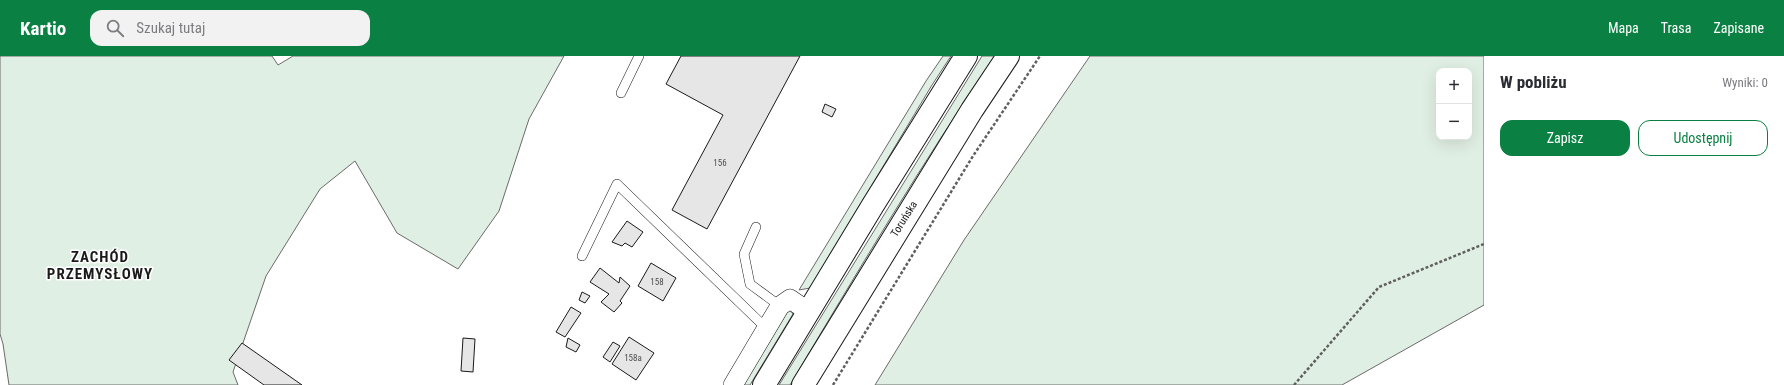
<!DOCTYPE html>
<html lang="pl">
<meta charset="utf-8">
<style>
:root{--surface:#fff;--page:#f2f2f3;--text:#2b2b33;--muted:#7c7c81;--line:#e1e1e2;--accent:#0b8043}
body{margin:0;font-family:"Roboto Condensed",sans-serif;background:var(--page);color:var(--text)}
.controls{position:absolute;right:12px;top:12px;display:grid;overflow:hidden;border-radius:8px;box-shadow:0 4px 16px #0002}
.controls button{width:36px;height:36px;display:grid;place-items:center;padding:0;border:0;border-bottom:1px solid var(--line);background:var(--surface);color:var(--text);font:20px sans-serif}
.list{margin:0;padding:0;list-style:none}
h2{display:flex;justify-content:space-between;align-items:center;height:52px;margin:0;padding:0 16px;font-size:17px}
h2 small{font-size:13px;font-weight:400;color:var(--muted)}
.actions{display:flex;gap:8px;padding:12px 16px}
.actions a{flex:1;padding:9px 0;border:1px solid var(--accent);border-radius:12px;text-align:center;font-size:14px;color:var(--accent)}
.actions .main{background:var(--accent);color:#fff}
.icon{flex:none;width:22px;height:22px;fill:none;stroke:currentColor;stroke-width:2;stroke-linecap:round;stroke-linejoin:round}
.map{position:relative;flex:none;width:1484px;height:329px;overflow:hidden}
header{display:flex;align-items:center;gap:24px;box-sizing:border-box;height:56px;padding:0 20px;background:var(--accent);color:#fff}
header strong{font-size:19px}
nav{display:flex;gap:22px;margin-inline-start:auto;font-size:14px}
.search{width:280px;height:36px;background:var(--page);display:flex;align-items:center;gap:10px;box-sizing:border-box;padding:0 14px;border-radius:12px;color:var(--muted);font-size:15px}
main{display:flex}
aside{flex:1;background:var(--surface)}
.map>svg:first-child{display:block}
</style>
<header>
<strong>Kartio</strong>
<div class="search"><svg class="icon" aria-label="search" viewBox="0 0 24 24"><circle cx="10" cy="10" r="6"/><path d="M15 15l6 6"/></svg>Szukaj tutaj</div>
<nav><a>Mapa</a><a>Trasa</a><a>Zapisane</a></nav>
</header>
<main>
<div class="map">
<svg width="1484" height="329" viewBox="0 0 1484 329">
<rect width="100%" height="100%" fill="#fff"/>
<!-- green -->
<path fill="#e0efe3" stroke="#6a6a6a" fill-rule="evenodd" d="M0,0H272L278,9L293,0H564L529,63L499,155L458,213L397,177L355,105L320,133L266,220L233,316L238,329H9L3,288L0,278Z
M943,0H951L932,29L810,232L799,234L926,25Z
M982,0H995C922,107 856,218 790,329H779Z
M1090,0H1484V249L1342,329H875L964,184ZM1439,15H1469V81H1439Z
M790,254L793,258L750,329H743L788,255Z"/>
<!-- building -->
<path fill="#e6e6e6" stroke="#1a1a1a" d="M681,0H800L707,173L672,154L723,59L666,28Z
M825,48L836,53L832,61L822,56Z
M627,165L643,176L632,191L625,187L622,190L612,186Z
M651,207L676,222L663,245L638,230Z
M600,212L619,227L620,221L630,230L620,245L622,247L614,256L601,246L609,238L590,226Z
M582,236L590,240L585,247L579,244Z
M571,251L581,257L565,281L556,276Z
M629,281L654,297L636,324L612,308Z
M463,282L475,283L473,316L461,315Z
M568,282L580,289L576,296L566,291Z
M613,286L620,290L610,306L603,301Z
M242,287L302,329H264L229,304Z"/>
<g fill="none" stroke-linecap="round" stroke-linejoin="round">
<!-- lane casing -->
<g stroke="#1a1a1a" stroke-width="10">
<path id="lane" d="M621,37L639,0
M756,171L744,198L750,228L780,250
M582,200L617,128L767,273"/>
</g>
<!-- street casing -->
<g stroke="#1a1a1a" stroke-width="20">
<path id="street" d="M733,329L780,250L790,243L809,256"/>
</g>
<!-- primary casing -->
<g stroke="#1a1a1a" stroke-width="24">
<path id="primary" d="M764,329L873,149L966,0
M803,329L972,54L1008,0"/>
</g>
<!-- path -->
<path stroke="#5f5f5f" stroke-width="2.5" stroke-dasharray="3 2" stroke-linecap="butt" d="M833,329L973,100L1040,0
M1294,329L1379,231L1484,188"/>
<!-- lane -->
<use href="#lane" stroke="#fff" stroke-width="9"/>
<!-- street -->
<use href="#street" stroke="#fff" stroke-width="19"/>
<!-- primary -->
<use href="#primary" stroke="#fff" stroke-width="22"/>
</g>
<g text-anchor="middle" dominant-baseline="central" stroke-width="3" stroke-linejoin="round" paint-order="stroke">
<!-- number labels -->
<g font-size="9" fill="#4d4d4d">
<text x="720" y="107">156</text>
<text x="657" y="226">158</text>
<text x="633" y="302">158a</text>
</g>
<!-- street labels -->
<g font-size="11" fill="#1a1a1a" stroke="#fff">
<text transform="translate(904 163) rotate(-58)">Toruńska</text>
</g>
<!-- district labels -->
<g font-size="15" font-weight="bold" letter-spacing="1" fill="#1a1a1a" stroke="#fff">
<text x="100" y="201">ZACHÓD<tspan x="100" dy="17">PRZEMYSŁOWY</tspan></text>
</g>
</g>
</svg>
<div class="controls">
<button>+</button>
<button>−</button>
</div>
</div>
<aside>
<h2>W pobliżu<small>Wyniki: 0</small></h2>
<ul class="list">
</ul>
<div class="actions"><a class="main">Zapisz</a><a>Udostępnij</a></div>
</aside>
</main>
